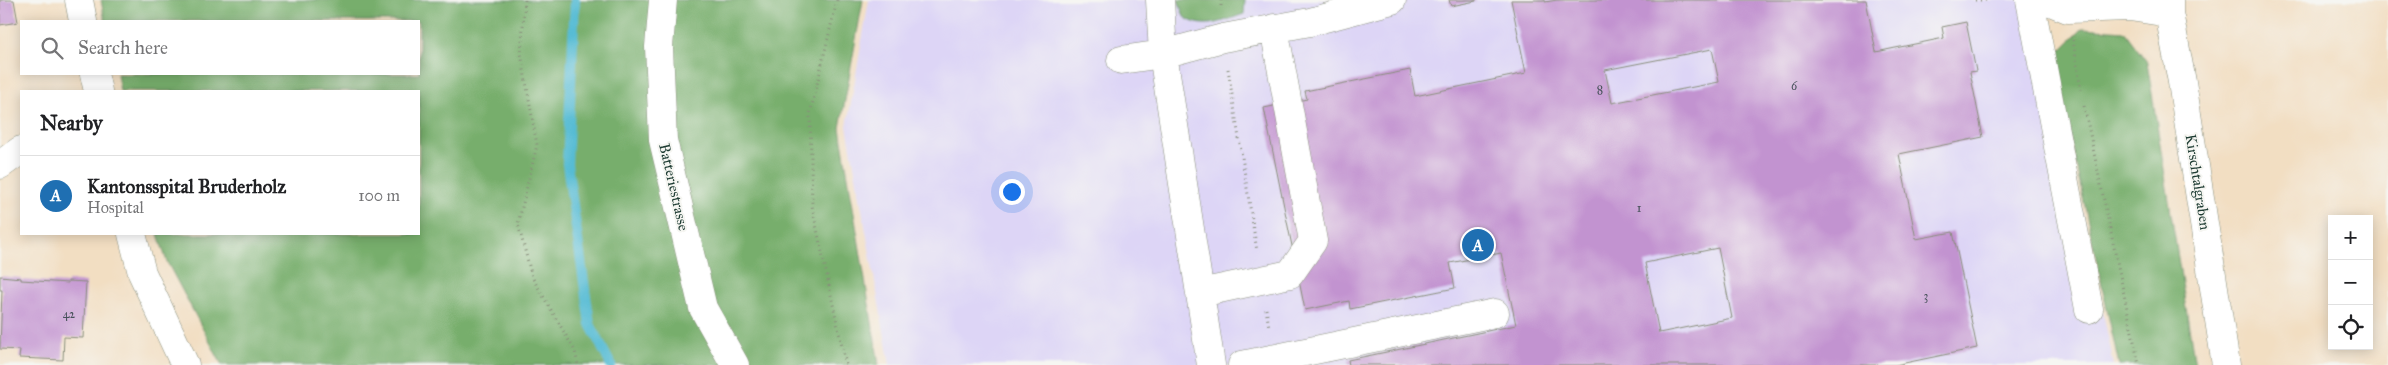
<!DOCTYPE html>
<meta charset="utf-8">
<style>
:root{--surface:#fff;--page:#f6f6f6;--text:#202124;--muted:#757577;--line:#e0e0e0;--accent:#1f6fb2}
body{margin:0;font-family:"IM FELL Great Primer",serif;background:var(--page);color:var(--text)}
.controls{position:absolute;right:15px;bottom:15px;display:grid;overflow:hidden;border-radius:0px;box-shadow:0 2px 12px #0003}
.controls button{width:45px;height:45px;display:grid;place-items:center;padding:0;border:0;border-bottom:1px solid var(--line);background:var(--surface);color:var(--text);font:25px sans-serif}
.you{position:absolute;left:1011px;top:191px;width:18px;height:18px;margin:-12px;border:4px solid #fff;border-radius:50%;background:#1a73e8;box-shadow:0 0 0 8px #1a73e833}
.badge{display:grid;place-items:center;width:32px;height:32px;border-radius:50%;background:var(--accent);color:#fff;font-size:16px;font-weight:700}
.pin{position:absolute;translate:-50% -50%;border:2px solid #fff;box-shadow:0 1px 5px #0006}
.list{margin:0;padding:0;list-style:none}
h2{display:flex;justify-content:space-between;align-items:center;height:65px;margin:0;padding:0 20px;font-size:21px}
h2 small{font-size:16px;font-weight:400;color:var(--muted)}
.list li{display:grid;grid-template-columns:32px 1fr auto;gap:15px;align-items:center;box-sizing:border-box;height:80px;padding:0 20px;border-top:1px solid var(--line)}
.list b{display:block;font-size:19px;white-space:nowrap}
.list p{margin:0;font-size:16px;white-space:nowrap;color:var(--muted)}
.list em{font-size:16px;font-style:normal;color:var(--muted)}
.icon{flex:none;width:28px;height:28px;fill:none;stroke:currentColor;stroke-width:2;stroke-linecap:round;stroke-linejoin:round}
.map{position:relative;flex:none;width:2388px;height:365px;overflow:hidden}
.search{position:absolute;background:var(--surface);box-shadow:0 2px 12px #0003;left:20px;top:20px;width:400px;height:55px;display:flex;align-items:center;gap:12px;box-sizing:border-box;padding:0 18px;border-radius:0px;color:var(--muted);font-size:19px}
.panel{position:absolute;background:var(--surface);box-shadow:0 2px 12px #0003;left:20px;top:90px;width:400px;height:145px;border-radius:0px}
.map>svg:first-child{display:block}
</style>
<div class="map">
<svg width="2388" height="365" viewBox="0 0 2388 365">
<rect width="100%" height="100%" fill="#f6f6f2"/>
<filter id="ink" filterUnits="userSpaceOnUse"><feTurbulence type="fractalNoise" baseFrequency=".02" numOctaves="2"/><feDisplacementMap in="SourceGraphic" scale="10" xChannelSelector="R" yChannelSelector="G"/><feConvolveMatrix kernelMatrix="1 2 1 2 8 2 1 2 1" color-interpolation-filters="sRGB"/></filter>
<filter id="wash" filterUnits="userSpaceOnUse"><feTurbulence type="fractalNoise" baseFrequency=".0096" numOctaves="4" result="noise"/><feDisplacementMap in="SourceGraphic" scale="20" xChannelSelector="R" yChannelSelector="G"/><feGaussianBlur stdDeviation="1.12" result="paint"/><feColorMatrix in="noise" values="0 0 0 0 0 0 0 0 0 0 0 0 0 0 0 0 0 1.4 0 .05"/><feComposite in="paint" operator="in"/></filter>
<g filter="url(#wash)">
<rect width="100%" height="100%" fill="#f2dec2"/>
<!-- built -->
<path fill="#ddd5f6" d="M869,0H2038L2114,365H890L847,126Z"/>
<!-- forest -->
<path fill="#77ae6c" stroke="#4b7650" d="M101,0H863L840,128L879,365H222L167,262L158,234H419V91H120L117,74H419V21H105Z
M1178,0H1245L1244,14C1223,21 1204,31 1184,17Z
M2083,28L2124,31L2147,62L2195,365H2119L2053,58Z"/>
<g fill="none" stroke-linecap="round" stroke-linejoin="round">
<!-- stream -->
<path stroke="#56bcd4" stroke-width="10" d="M575,0L567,164L590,324L611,365"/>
</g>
<g id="blocks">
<!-- building -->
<path fill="#c293d0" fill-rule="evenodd" d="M0,0H14L18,22L0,25Z
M1449,0H1476V1L1451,6Z
M1511,0H1545V2L1557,0H1866L1876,52L1944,38L1942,27L1966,22L1976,71L1970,72L1983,137L1899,154L1916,239L1953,232L1977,348L1895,365H1349L1348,360L1516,325L1501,253L1450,263L1455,288L1350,309L1349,301L1305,310L1264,108L1307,99L1305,91L1410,70L1415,96L1526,73ZM1712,49L1719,82L1612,103L1605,70ZM1718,248L1732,318L1659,333L1645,263Z
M0,276L21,278V280L68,283V281L86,282L83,338L64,337L63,360L19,358L20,350L0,349L2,290H0Z"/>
</g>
</g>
<g filter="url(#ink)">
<use href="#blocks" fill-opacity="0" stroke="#888e7b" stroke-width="1"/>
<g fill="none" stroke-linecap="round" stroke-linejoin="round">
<!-- minor casing -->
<g stroke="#888e7b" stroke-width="29">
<path id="minor" d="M79,0L83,21
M663,0L659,47L663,140L703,308L735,365
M1160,0L1163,54L1211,365
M2030,0L2089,309
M2046,0L2068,9L2130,7L2169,13
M2169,0V13L2182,82L2226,365
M1121,60L1163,54L1223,38L1310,22L1392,0
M94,74L98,91
M0,165L21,150
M132,234L142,273L185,365
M1200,293L1290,274L1313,241L1274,28
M1242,365L1495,313"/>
</g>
<!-- path -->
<path stroke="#888e7b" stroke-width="3" stroke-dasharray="1 4" stroke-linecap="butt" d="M525,0L521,53L537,145L518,224L532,277L575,351L578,365
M837,0L810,114L812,206L846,365
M1221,0V9
M1975,0H1986
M2073,40L2081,90
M1228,69L1257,251
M2084,106L2139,365
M1266,309L1269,327"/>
<!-- minor -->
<use href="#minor" stroke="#fff" stroke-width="28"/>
</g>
</g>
<g text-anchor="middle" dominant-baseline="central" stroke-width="4" stroke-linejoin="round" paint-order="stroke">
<!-- number labels -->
<g font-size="12" fill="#48525b">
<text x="1794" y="86">6</text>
<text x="1600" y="90">8</text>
<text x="1639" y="208">1</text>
<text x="1926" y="296">3</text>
<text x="69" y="314">42</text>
</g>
<!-- street labels -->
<g font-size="15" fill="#1f3d34" stroke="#f6f6f2">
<text transform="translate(2198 182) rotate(81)">Kirschtalgraben</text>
<text transform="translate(674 187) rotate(77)">Batteriestrasse</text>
</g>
</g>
</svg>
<div class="controls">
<button>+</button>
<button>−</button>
<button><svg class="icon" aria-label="locate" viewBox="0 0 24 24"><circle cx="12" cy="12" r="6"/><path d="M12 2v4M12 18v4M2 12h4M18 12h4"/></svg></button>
</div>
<div class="you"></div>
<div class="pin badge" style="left:1478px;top:245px">A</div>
<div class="search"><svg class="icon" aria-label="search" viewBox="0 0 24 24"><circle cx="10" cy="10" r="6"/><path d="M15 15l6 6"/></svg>Search here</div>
<section class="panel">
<h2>Nearby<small></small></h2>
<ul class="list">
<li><span class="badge">A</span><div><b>Kantonsspital Bruderholz</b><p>Hospital</p></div><em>100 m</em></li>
</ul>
</section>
</div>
